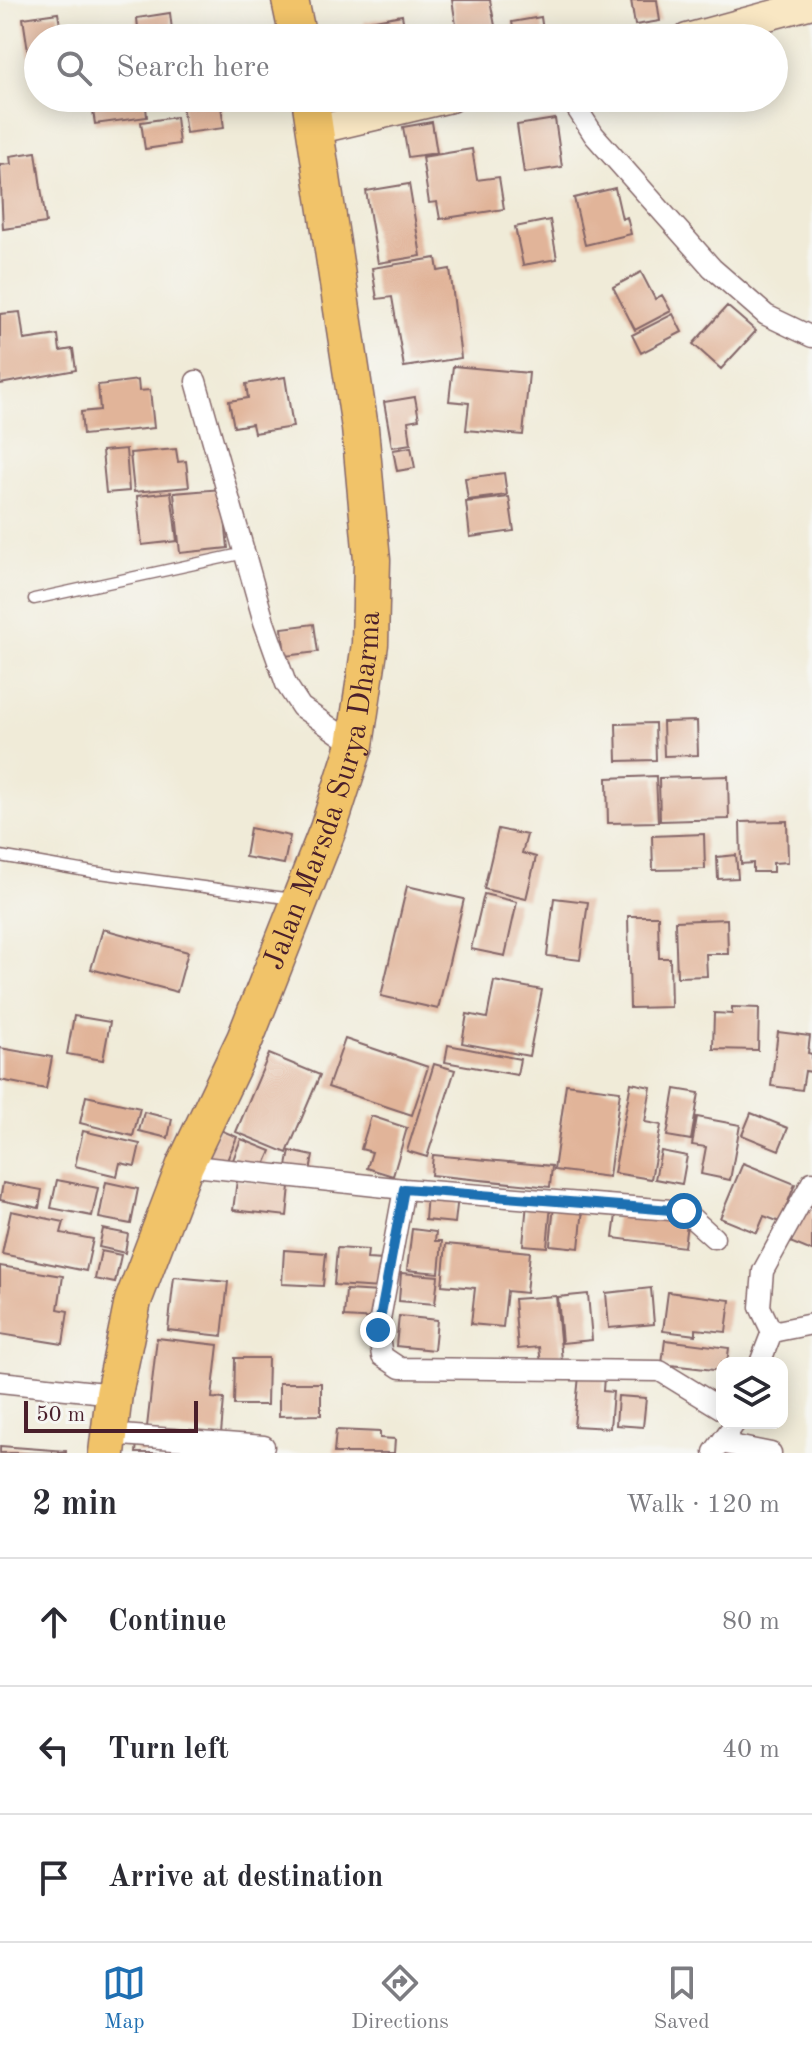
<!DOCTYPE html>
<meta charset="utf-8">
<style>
:root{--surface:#fff;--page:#f7f7f7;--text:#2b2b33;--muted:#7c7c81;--line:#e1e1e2;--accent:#1f6fb2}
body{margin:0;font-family:"Old Standard TT",serif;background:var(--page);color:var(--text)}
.controls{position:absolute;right:24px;bottom:24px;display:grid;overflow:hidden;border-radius:16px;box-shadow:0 4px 20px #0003}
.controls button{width:72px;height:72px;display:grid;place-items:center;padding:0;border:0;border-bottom:2px solid var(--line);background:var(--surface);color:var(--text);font:40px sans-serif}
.scale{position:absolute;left:24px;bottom:20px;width:174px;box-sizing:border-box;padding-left:8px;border:4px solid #4a1f2b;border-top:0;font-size:22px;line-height:28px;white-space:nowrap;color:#4a1f2b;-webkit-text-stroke:6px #f6f6f2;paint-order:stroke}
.stop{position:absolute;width:24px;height:24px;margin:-18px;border:6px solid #1f6fb2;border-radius:50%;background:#fff}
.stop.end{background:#1f6fb2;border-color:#fff;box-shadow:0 2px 8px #0008}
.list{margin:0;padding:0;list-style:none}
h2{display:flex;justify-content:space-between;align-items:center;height:104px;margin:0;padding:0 32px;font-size:34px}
h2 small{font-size:26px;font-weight:400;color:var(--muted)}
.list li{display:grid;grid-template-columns:52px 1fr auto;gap:24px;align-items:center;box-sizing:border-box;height:128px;padding:0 32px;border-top:2px solid var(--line)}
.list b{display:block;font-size:30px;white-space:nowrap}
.list em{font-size:26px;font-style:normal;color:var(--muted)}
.icon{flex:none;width:44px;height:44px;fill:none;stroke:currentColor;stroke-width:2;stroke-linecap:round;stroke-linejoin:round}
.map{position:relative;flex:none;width:812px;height:1453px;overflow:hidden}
.search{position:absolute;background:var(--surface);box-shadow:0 4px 20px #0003;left:24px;right:24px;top:24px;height:88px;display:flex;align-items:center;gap:20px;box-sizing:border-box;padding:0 28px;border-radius:44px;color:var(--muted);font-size:30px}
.sheet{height:488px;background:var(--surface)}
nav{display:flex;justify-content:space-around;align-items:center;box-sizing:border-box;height:112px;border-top:2px solid var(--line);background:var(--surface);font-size:22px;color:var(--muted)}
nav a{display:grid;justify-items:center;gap:4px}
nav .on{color:var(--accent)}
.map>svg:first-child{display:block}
</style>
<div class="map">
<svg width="812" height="1453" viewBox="0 0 812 1453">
<rect width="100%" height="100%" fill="#f6f6f2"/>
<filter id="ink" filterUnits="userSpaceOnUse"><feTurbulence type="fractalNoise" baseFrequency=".0125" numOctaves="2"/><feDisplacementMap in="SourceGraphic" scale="16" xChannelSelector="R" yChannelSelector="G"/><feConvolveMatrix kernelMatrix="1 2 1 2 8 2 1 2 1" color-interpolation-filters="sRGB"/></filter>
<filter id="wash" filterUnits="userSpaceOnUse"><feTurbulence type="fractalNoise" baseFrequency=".006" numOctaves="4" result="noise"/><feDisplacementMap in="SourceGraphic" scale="32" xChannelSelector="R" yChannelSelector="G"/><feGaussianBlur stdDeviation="1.8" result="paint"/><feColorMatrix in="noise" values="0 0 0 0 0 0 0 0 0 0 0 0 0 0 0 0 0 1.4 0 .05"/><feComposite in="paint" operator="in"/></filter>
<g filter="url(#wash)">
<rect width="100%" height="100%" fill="#f0ebd8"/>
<g id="blocks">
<!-- building -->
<path fill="#e1b499" d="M452,0H490L496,31L458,37Z
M631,0H657L660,21L635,25Z
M58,13L62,38H38V62L30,64L23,18Z
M170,13L173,38H139L137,18Z
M402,15L406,38H367L364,22Z
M541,17L544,38H515L512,22Z
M361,27L363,38H333L332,32Z
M91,98H145L147,117L95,124Z
M181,98H220L224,128L186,133Z
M176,117L179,144L145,149L141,122Z
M555,119L562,167L524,173L517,125Z
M432,122L437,153L408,157L403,127Z
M472,149L477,180L499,177L504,209L440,219L437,202L429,203L422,157Z
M36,152L46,223L3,229L0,165L11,164L10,156Z
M409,184L421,256L378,263L366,191Z
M615,188L622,219L627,217L631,234L585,245L574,198Z
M550,220L557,259L523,265L515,227Z
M436,258L438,271L450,269L461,358L404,367L392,297L377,299L372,268Z
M641,272L655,299L662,295L671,311L635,330L613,287Z
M727,306L756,331L721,369L693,344Z
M20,312L24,340L58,335L60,351L73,349L76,370L0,384V314Z
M673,314L682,332L641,353L632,335Z
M453,366L529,373L523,435L466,430L469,403L449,401Z
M285,377L293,427L254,433L252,424L234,427L229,401L248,398L246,384Z
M138,380L139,391L150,390L154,428L83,435L81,412L100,410L98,385Z
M415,397L419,419L408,421L411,444L392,447L384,402Z
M411,447L415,468L397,471L393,450Z
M126,449L129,491L106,493L102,451Z
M176,449L178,462L186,461L189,487L134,492L130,453Z
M504,473L507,495L468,500L465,478Z
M222,489L228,548L180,553L174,493Z
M171,492L177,541L142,545L137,496Z
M509,497L514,531L470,537L466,502Z
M314,624L318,652L285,656L282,628Z
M697,721L698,755L664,756L663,722Z
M655,723L656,760L617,761L616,724Z
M656,776L658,822L608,823L607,778Z
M728,776L729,819L660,821L659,778Z
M787,821L788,862L773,863V872H753V863L741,864L740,822Z
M250,828L290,836L284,864L245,857Z
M498,829L527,835L522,853L536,857L526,899L484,889Z
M704,834L705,869L653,870L652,836Z
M736,855L738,878L718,879L717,857Z
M407,886L464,899L438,1009L381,996Z
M484,894L517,902L505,956L471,949Z
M554,898L588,902L580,960L547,956Z
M628,916H658L659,958H670L671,1007L630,1008Z
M727,919L728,954H706L707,976L677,977L675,921Z
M103,929L188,952L177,992L91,969Z
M494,981L542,990L529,1056L462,1043L467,1014L487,1018Z
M732,1007L759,1008L758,1050L713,1049L714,1013L732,1014Z
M74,1016L110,1022L103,1060L67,1054Z
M778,1032L810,1036L808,1053L812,1054V1072L805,1071L802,1090L771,1086Z
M345,1039L428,1067L412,1115L328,1087Z
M448,1045L520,1059L517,1075L445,1062Z
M0,1048L52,1057L46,1089L0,1080Z
M269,1054L320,1075L287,1153L236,1132Z
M434,1064L455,1070L427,1157L407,1151Z
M631,1083L651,1087L645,1122L661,1125L651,1179L614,1173Z
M566,1084L620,1091L609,1177L554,1170Z
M675,1089L699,1093L691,1140L667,1136Z
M86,1096L140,1108L133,1136L80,1123Z
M144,1112L172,1119L168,1138L139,1131Z
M751,1113L788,1128L779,1150L742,1135Z
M371,1116L407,1128L393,1176L367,1168L372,1152L361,1149Z
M697,1117L740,1125L730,1180L701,1174L706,1147L692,1145Z
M218,1129L237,1137L225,1165L206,1157Z
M83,1131L140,1144L135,1166L120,1163L117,1176L75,1166Z
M241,1139L271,1151L262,1172L233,1160Z
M290,1151L313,1156L309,1176L286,1171Z
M661,1151L687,1156L682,1184L655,1179Z
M433,1155L552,1166L550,1187L431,1175Z
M743,1163L795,1184L780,1222L764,1216L757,1233L720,1218Z
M57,1180L98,1188L92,1216L51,1208Z
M237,1180L290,1186L287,1216L233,1210Z
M106,1182L138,1189L131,1224L99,1218Z
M3,1183L42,1190L39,1208L0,1200Z
M427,1193L458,1196L455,1223L425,1220Z
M527,1203L551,1205L547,1247L523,1245Z
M806,1203L812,1205V1251L790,1242Z
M554,1205L583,1208L579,1248L550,1245Z
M617,1207L688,1216L684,1247L613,1238Z
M11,1211L64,1222L61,1233L93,1239L86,1271L2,1254Z
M103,1229L128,1234L125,1253L99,1247Z
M412,1229L436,1232L435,1241H442L439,1273L407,1270Z
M446,1244L530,1252L526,1293L507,1291L503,1327L471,1324L475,1288L442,1285Z
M337,1248L368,1250L367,1259L384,1260L381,1288L334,1285Z
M284,1250L326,1253L323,1286L282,1284Z
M101,1251L121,1255L115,1283L95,1279Z
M0,1266L63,1276L58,1309L68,1311L63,1344L0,1334Z
M401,1273L438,1276L435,1304L399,1301Z
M174,1277L228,1282L222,1336L168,1330Z
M651,1288L654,1324L609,1328L606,1293Z
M346,1290L380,1292L378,1319L344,1317Z
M668,1292L730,1300L726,1332L696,1329V1335L663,1331Z
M588,1294L592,1340L562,1343L558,1297Z
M556,1296L562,1361L541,1363L539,1347L518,1349L514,1299Z
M399,1316L437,1320L434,1350L396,1346Z
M157,1338L218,1345L212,1398L224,1399L221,1434L147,1427Z
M665,1340L729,1348L727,1363H722V1371L662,1364Z
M235,1358H268L267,1405H234Z
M579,1376L604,1377L603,1391L613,1392L610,1428L574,1426Z
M279,1383H321V1415L279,1416Z
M618,1396L646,1398L643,1427L616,1425Z
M336,1430L380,1432V1438L395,1439L394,1453H334Z
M137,1442L186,1445V1453H136Z
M0,1446L66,1451V1453H0Z"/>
</g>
</g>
<g filter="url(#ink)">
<use href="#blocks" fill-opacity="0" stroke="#846668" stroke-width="2"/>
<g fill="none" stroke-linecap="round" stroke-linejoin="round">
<!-- lane casing -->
<g stroke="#846668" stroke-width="13">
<path id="lane" d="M34,599L245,553
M0,856L92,872L293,899"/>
</g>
<!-- street casing -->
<g stroke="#846668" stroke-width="23">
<path id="street" d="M570,98L594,135L712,268L766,315L812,337
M196,381L264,622L286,684L301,707L355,745
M185,1165L404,1189L684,1211L714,1238
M404,1189L378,1330L382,1356L400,1368L660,1371L722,1409
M772,1332L812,1324
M760,1363L772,1332L760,1307L763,1271L812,1182
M0,1382L114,1394
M109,1434L264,1446
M721,1443L771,1453
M714,1452L735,1423"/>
</g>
<!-- secondary casing -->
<g stroke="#846668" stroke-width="31">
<path id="secondary" d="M687,38L812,4
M316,130L451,98"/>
</g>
<!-- highway casing -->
<g stroke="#846668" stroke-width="39">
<g id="highway">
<path d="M290,0L298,38"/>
<path id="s1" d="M107,1453L114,1394L133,1301L185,1165L245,1039L328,829L355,745L370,644L372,560L360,428L310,98"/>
</g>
</g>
<!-- lane -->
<use href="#lane" stroke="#fff" stroke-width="10"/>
<!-- street -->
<use href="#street" stroke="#fff" stroke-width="20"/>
<!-- secondary -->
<use href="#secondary" stroke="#f9e7c3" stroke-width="28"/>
<!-- highway -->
<use href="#highway" stroke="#f1c369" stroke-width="36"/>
</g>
</g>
<g fill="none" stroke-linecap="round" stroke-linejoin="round" filter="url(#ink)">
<!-- route -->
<path stroke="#1f6fb2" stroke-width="10" d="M378,1330L404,1189L684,1211"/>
</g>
<g text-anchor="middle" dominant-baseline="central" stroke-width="6" stroke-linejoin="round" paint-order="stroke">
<!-- street labels -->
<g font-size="30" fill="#4a1f2b" stroke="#f6f6f2">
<text stroke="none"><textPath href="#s1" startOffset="702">Jalan Marsda Surya Dharma</textPath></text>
</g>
</g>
</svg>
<div class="controls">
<button><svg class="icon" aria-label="layers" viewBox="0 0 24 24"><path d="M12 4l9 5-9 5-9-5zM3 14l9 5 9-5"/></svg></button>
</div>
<div class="scale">50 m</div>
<div class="stop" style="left:684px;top:1211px"></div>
<div class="stop end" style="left:378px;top:1330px"></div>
<div class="search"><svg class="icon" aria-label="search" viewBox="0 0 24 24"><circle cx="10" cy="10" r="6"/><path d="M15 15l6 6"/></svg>Search here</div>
</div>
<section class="sheet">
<h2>2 min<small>Walk · 120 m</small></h2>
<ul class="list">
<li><svg class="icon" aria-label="ahead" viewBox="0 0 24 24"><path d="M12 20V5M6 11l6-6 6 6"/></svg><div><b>Continue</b></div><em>80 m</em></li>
<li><svg class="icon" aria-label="left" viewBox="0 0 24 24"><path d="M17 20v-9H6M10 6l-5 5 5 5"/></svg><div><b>Turn left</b></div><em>40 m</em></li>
<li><svg class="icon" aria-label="arrive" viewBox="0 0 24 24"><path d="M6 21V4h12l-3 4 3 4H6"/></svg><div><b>Arrive at destination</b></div></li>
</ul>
</section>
<nav>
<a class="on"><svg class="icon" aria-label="map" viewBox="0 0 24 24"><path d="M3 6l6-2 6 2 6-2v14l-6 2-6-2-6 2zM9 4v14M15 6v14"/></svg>Map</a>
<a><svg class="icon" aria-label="directions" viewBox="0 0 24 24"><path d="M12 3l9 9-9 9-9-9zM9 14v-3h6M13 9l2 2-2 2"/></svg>Directions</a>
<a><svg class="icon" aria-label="saved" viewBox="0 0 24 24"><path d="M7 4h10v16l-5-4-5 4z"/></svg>Saved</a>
</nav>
